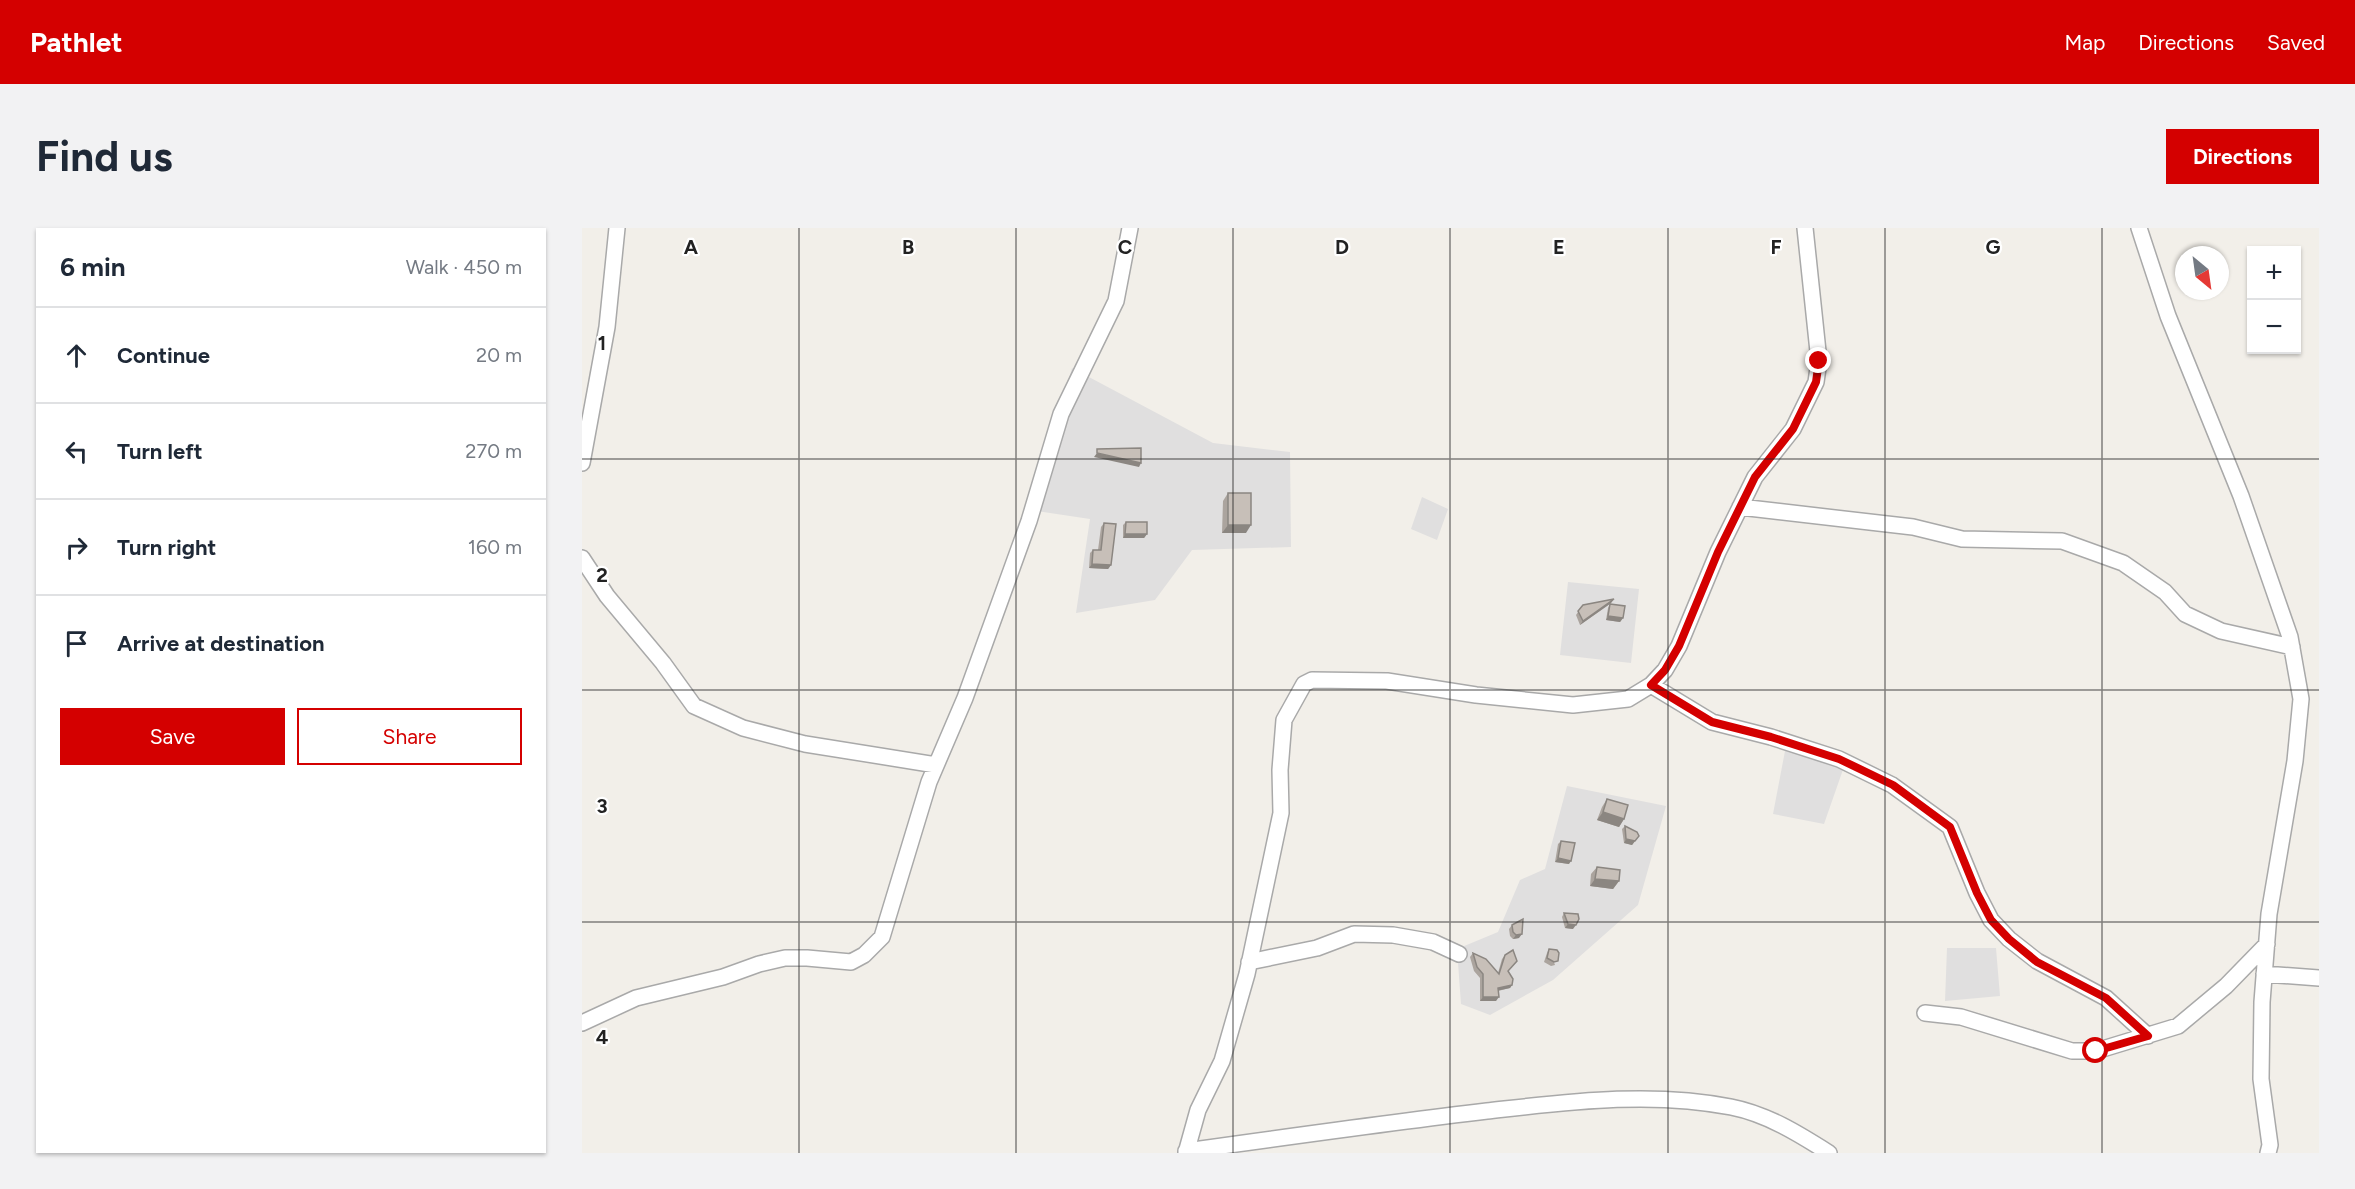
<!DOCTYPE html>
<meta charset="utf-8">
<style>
:root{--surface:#fff;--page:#f2f2f3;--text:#1f2937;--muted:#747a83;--line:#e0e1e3;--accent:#d40000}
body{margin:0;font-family:Figtree,sans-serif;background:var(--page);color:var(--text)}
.controls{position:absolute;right:18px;top:18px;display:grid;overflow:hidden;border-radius:0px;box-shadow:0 2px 4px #0004}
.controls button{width:54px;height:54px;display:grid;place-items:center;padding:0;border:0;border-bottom:2px solid var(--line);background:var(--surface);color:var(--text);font:30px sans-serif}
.compass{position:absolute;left:1593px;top:18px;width:54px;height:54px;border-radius:50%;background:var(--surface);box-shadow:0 2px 4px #0004;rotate:151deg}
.stop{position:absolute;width:18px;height:18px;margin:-14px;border:4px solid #d40000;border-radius:50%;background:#fff}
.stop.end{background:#d40000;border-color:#fff;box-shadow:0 2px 6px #0008}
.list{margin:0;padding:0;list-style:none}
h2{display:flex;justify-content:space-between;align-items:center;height:78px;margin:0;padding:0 24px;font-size:26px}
h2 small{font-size:20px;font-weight:400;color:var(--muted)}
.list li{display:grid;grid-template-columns:39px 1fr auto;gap:18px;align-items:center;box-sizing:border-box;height:96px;padding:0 24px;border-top:2px solid var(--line)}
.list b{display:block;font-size:22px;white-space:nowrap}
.list em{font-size:20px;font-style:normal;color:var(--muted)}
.actions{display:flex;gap:12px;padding:18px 24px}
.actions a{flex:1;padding:14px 0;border:2px solid var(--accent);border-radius:0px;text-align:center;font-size:21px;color:var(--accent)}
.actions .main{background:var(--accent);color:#fff}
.icon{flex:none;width:33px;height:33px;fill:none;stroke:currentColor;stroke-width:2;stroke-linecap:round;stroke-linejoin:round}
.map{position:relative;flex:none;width:1737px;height:925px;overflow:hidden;border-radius:0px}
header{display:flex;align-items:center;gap:36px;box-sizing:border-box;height:84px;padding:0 30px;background:var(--accent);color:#fff}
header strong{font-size:28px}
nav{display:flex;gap:33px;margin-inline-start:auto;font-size:21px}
.intro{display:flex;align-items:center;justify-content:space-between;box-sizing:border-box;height:144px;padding:0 36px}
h1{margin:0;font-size:42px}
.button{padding:15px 27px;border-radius:0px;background:var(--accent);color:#fff;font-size:21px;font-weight:700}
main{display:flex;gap:36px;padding:0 36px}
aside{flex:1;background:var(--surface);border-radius:0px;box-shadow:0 2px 4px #0004}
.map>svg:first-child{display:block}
</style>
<header>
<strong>Pathlet</strong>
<nav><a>Map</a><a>Directions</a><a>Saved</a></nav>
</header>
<div class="intro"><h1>Find us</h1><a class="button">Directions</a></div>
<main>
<aside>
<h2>6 min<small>Walk · 450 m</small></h2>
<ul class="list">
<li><svg class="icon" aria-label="ahead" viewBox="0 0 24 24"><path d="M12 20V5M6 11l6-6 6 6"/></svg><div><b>Continue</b></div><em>20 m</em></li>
<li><svg class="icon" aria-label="left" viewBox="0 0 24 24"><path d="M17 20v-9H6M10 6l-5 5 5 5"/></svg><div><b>Turn left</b></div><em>270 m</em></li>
<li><svg class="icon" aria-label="right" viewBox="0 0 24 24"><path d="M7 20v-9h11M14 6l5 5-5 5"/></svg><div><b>Turn right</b></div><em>160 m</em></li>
<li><svg class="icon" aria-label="arrive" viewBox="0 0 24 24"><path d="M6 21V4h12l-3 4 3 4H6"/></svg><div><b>Arrive at destination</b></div></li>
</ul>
<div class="actions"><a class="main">Save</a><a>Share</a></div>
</aside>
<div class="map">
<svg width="1737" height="925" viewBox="0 0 1737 925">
<rect width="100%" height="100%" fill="#f2efe9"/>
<!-- residential -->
<path fill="#e0dfdf" d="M490,140L631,215L708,224L709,319L610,322L573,372L494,385L508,291L448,282Z
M840,269L866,281L855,312L829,301Z
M986,354L1057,361L1049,435L978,427Z
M1203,523L1264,533L1242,596L1191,586Z
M985,558L1084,578L1056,677L971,752L908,787L879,776L875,721L916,704L938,652L963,641Z
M1365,720H1414L1418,768L1363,773Z"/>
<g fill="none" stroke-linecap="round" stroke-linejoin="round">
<!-- street casing -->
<g stroke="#a9a9a9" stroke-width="18">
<path id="street" d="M1557,0L1586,88L1659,268L1708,409L1719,471L1713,533L1687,686L1680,774L1679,851L1688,917L1686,925
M0,235L25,99L35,0
M1158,279L1331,299L1380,311L1480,313L1541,335L1583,364L1603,386L1639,403L1710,419
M0,330L25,368L81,435L112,478L161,500L223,516L354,537
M1069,457L1130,494L1189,509L1257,531L1310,557L1368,599L1395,665L1409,692L1427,711L1455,733L1524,770L1566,808
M667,734L735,720L772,706L811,707L851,714L877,726
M1682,746L1737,750
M1343,785L1379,789L1490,823H1514L1596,798L1644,758L1685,716
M0,795L54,770L141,749L177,736L203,730H225L269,734L282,727L300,709L347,554L383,470L447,293L479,186L534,73L548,0
M604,923C704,909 804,895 905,883C986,874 1069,863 1149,879C1185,886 1217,906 1247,925
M604,925L616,882L640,833L665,746L699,585L698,542L702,492L722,456L730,452L805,453L894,467L991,477L1046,471L1069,457L1083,442L1097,418L1136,324L1173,249L1211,201L1234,154L1237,133L1223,0"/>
</g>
<!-- street -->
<use href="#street" stroke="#fff" stroke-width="15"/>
</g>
<!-- wall -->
<path fill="#aba49e" d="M646,265L664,305H640L641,273Z
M544,294L565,306L562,310H541V297Z
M522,295L529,337L526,341L507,340L508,325L511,322H516L519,299Z
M1032,371L1028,376L1041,390L1038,394L1024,392L1026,380L1028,376L998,397L994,387L1001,377Z
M1025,571L1042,591L1037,599L1015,592L1020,579Z
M1043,598L1057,608L1050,617L1042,615L1040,601Z
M979,613L987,636L973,634L976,616Z
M1015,639L1037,653L1031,661L1008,658L1009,646Z
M982,685L991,701L983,700L980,689Z
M930,697L937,710L931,711L928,708L927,701Z
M967,721L973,737L969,738L962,734L965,725Z
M891,725L916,745L920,731L923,727L930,757L928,760L916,763L914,773H898V750L892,743L888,729Z"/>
<!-- shaded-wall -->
<path fill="#8b8681" d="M515,225L559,235L557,239L512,229Z
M646,297H669L664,305H640Z
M543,306H565L562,310H541Z
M510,336L529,337L526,341L507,340Z
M1032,371L1029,375L998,397L1001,393Z
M1026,388L1041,390L1038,394L1024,392Z
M1021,584L1042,591L1037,599L1015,592Z
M1044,611L1053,613L1050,617L1042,615Z
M976,630L989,633L987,636L973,634Z
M1013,651L1037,653L1031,661L1008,658Z
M986,696L994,697L991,701L983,700Z
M940,706L937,710L931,711L934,707Z
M930,757L928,760L914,763L916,760Z
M901,769H917L914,773H898Z"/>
<!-- building -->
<path fill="#c7bfb8" stroke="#8b8681" stroke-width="1.5" d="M559,220V235L515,225V221Z
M646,265H669V297H646Z
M544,294H565V306H543Z
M522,295L534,296L529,337L510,336L511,322H519Z
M1032,371L1001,393L996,383L1001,377Z
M1028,376L1043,378L1041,390L1026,388Z
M1025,571L1046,577L1042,591L1021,584Z
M1043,598L1055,604L1057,608L1053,613L1044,611Z
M979,613L993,615L989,633L976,630Z
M1015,639L1038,642L1037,653L1013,651Z
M982,685L996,686L997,691L994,697L986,696Z
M941,691L940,706L934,707L931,704L930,697Z
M967,721L975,722L977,725L976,733L972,734L965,730Z
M931,722L935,733L926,743L931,751L930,757L916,760L917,769H901V746L895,739L891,725L904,731L917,746L923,727Z"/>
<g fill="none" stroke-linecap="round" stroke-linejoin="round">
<!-- route -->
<path stroke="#d40000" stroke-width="8" d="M1237,133L1234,154L1211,201L1173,249L1136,324L1097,418L1083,442L1069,457L1130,494L1189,509L1257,531L1311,557L1368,599L1395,665L1409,692L1427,711L1455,734L1524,770L1566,808L1514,823"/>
</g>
<!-- grid -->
<path fill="none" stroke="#222" stroke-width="1.5" stroke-opacity="0.55" d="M217,0V925M434,0V925M651,0V925M868,0V925M1086,0V925M1303,0V925M1520,0V925M0,231H1737M0,462H1737M0,694H1737"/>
<g font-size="20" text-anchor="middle" font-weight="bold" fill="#222" stroke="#fff" stroke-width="4.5" stroke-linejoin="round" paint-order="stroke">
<text x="109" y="26">A</text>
<text x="326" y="26">B</text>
<text x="543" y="26">C</text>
<text x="760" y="26">D</text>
<text x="977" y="26">E</text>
<text x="1194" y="26">F</text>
<text x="1411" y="26">G</text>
<text x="20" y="122">1</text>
<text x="20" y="354">2</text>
<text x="20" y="585">3</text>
<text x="20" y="816">4</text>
</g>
</svg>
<div class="controls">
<button>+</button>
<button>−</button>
</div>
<svg class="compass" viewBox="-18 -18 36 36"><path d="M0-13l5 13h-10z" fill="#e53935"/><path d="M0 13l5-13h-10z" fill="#747a83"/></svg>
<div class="stop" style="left:1514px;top:823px"></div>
<div class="stop end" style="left:1237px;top:133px"></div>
</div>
</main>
